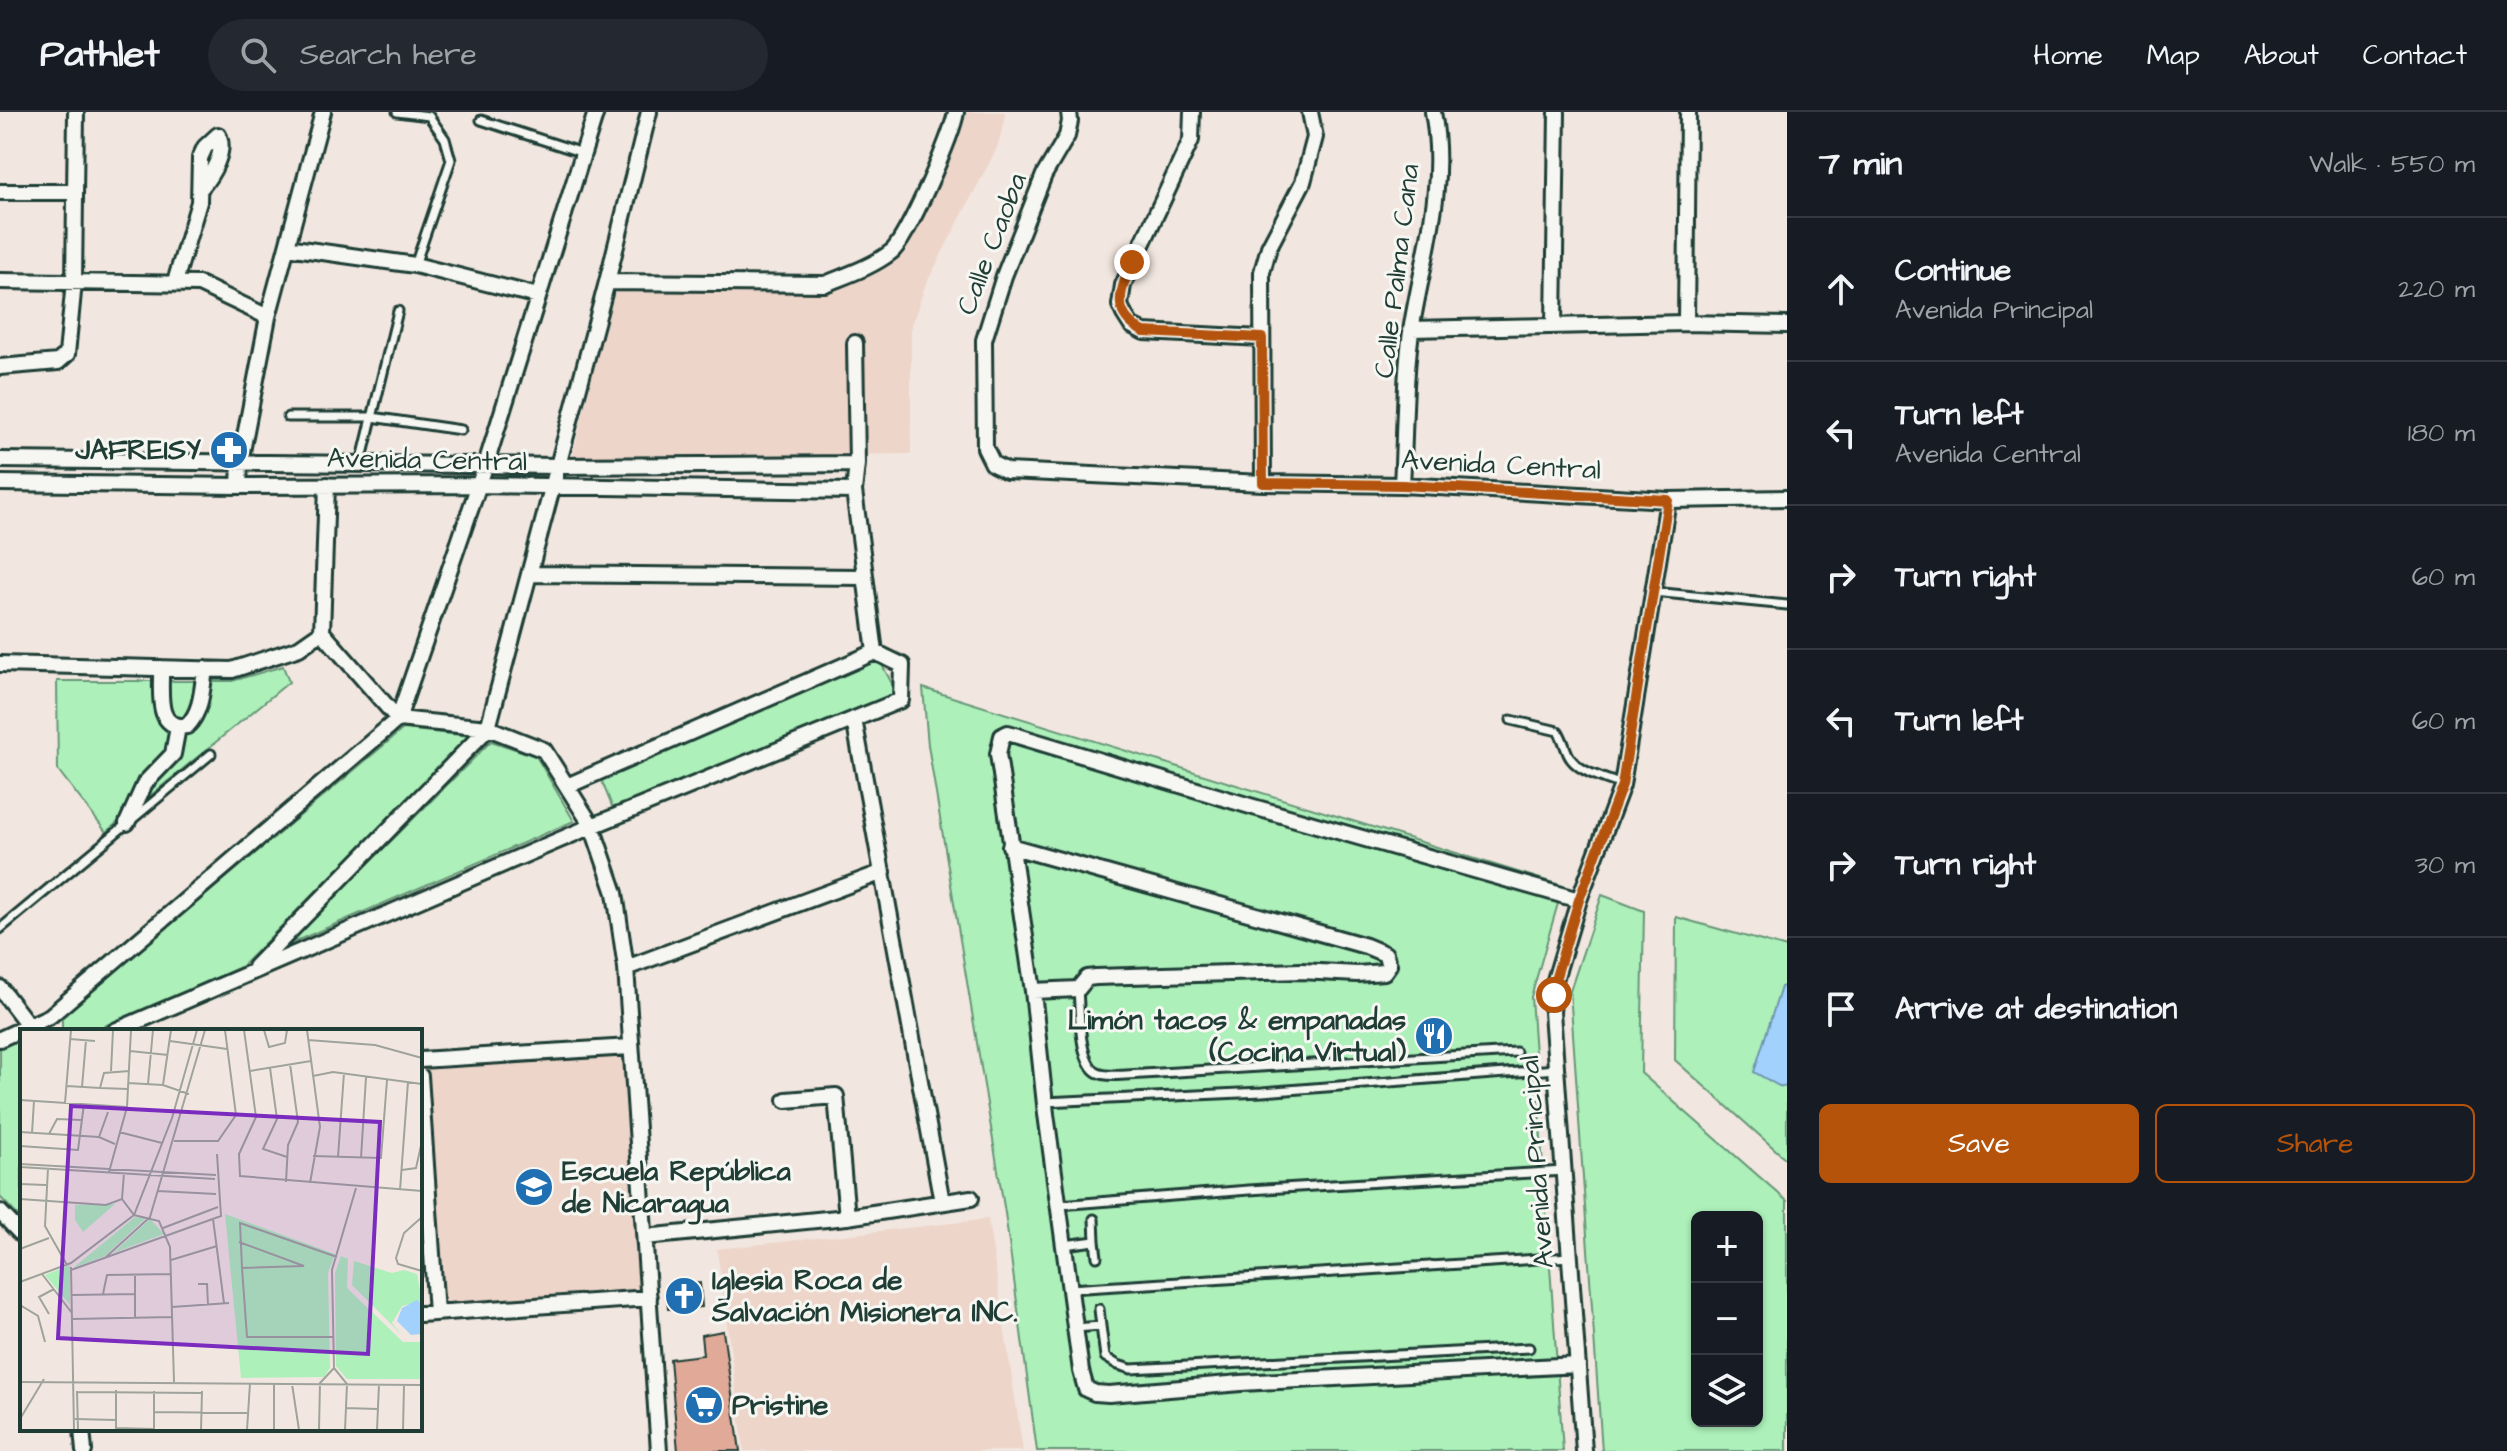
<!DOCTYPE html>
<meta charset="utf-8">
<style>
:root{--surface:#171b24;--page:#242831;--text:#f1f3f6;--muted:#9ea1a6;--line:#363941;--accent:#b45309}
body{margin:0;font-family:"Architects Daughter",sans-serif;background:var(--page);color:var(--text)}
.controls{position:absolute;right:24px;bottom:24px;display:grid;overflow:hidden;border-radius:12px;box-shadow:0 2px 6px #0004}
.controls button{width:72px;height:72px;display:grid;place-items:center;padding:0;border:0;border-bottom:2px solid var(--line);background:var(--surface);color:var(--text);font:40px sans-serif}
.stop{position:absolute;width:24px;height:24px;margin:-18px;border:6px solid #b45309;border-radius:50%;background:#fff}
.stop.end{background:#b45309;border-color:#fff;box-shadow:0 2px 8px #0008}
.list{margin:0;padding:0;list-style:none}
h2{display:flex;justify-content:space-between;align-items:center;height:104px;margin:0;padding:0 32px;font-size:34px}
h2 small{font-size:26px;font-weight:400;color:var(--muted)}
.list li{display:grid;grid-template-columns:52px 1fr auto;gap:24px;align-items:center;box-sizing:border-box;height:144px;padding:0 32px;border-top:2px solid var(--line)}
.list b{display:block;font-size:30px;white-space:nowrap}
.list p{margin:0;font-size:26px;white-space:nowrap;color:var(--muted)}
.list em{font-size:26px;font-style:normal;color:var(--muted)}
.actions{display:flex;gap:16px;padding:24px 32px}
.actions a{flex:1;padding:18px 0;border:2px solid var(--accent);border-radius:12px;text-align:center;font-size:28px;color:var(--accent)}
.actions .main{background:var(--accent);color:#fff}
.icon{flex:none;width:44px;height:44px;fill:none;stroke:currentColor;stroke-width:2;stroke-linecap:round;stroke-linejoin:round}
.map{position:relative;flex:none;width:1787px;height:1339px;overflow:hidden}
header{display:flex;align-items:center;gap:48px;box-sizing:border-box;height:112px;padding:0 40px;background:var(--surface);border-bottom:2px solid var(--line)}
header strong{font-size:38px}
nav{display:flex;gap:44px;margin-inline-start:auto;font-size:28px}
.search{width:560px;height:72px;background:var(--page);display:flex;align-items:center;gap:20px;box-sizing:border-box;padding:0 28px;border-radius:44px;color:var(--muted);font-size:30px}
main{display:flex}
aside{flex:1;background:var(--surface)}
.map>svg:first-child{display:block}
</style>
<header>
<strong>Pathlet</strong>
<div class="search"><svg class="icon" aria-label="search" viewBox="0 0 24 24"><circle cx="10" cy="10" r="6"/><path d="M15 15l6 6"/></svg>Search here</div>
<nav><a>Home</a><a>Map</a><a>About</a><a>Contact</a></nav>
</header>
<main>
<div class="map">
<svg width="1787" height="1339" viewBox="0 0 1787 1339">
<rect width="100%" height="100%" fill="#f2e7e0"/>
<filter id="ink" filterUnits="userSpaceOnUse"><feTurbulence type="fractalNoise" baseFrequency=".0125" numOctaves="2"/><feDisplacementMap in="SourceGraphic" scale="16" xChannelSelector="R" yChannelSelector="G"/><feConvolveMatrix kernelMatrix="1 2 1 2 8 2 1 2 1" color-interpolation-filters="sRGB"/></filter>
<g filter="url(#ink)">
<!-- built -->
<path fill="#edd5ca" d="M965,0H1005V7L997,36L925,174L911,216V342L572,347L613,178L825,181L902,143L964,6Z
M630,935L649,1186L436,1201L420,955Z
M988,1107L1023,1339H744L717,1137Z"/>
<!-- green -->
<path fill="#adf0ba" stroke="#669677" stroke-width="2" fill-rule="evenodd" d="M875,540L901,588L616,704L598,660Z
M283,554L289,570L106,720L58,658L57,569H232Z
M923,576L1563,774L1531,885L1563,1339H1037L1005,1101L928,633Z
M403,617L470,624L241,855L93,919H62V904Z
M491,629L536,644L574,709L287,833Z
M1602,783L1644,799L1641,961L1787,1089V1339H1602L1570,879ZM1697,1105H1757V1309H1697Z
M1676,805L1787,836V1048L1675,948Z
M22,925V1108L0,1085V935Z"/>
<!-- water -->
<path fill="#a3d1fe" stroke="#6e96ad" stroke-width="2" d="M1787,873V975L1779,974L1754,960L1781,875Z"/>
<!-- building -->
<path fill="#e1aa98" stroke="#1f3d34" stroke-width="2" d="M700,1171L702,1195L668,1197L666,1174Z
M723,1219L740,1339H678L670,1247L703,1243L701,1223Z"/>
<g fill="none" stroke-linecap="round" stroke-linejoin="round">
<!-- service casing -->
<g stroke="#1f3d34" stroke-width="13">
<path id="service" d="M397,0L429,4L445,27L451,48L415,153
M481,8L583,41
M288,305H372L461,318
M361,351L398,199
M1653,480L1787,493
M1511,608L1558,619C1563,627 1564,633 1568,642C1576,660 1605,666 1622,673
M0,817L211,642
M1078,877C1080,898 1078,951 1098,961C1110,966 1130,962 1143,962L1516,940
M1044,990L1262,980L1556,957
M1059,1093L1249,1078L1564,1059
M1094,1107L1095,1129
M1064,1133L1095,1129L1097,1145
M1070,1177L1570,1145
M1101,1214L1105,1245L1118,1253L1131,1257L1529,1236
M1075,1216L1101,1214L1099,1197"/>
</g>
<!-- minor casing -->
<g stroke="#1f3d34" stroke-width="20">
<path id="minor" d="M1069,0L1070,9L1067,24L1044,63L1004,164L984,228L985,336L993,352L1007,359L1263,371L1402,373L1668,388L1787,386
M1192,0L1191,28L1123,173L1120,193L1124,202L1131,213L1144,220L1262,226
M0,80H74
M287,135L415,153L538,184
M0,169L199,172L268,205
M175,170L199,90L200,46L205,35L218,23C227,39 211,64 200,77
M607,170L825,172C847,163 872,155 891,140C907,128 953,21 956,0
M1686,211L1688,0
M1554,214L1557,0
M1411,217L1686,211L1787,213
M855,231L857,352L854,379L875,540
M0,255L58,250L67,242L74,170L76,0
M0,348L558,354L857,352
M0,371L239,374L478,373L854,379
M1263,371L1262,160L1269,135L1303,70L1315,25L1310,0
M327,373L322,520L398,607L488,616L544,638L592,714L615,781L626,856L659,1339
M1402,373C1405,321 1404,264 1412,213C1424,142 1447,73 1433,0
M239,374L240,350L268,205L323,0
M529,462L864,465
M0,552L232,558L299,536L322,520
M161,556C162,579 154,617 187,614C202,599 202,577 205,557
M854,607L942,1090
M127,711L145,671L173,642L178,615
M1010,734L1366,834L1385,842L1389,853L1384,860L1357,862L1301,859L1096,865L1087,866L1078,877L1033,879L1046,1002L1081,1259L1086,1277L1095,1281L1109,1282L1241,1271L1578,1253
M255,855L488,616L607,170L649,0
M626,856L883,760
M0,876L29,914
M1033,879L998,642L1002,624L1008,621L1250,694L1579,788
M115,919L592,714L901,588L902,553L875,540L567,674
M0,927L50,904L398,607L486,352L596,0
M420,948L630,935
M420,964L436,1201
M786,988L836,984L847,1105
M0,1100L22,1123
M645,1125L847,1105L971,1086
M420,1202L649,1186
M82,1317L84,1339
M1584,1339L1552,900L1555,868L1579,788L1622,673L1668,388"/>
</g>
<!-- service -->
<use href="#service" stroke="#f6f6f2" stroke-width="7"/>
<!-- minor -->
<use href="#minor" stroke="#f6f6f2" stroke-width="14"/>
</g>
</g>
<g fill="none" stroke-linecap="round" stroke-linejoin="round" filter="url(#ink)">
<!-- route -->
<path stroke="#b45309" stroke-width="10" d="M1132,150C1120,180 1110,202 1144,220L1262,226L1263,371L1402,373L1668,388L1622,673L1579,788L1555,868L1554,883"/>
</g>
<!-- icons -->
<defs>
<g id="pharmacy-disc" transform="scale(2)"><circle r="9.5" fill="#1f6fb2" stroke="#f6f6f2"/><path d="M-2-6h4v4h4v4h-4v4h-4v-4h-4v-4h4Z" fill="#fff"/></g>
<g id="restaurant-disc" transform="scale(2)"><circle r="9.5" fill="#1f6fb2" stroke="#f6f6f2"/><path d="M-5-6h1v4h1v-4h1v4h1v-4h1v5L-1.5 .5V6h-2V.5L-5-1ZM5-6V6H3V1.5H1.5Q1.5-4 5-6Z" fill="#fff"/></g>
<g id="school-disc" transform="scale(2)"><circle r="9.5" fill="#1f6fb2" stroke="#f6f6f2"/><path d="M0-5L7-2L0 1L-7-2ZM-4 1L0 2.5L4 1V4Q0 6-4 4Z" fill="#fff"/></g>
<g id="church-disc" transform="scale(2)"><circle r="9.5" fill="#1f6fb2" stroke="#f6f6f2"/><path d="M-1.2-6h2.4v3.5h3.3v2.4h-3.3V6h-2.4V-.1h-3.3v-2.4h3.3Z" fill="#fff"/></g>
<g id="supermarket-disc" transform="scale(2)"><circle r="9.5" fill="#1f6fb2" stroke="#f6f6f2"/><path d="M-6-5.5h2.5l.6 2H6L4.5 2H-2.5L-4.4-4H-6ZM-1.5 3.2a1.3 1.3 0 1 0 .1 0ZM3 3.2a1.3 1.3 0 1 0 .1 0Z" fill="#fff"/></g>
</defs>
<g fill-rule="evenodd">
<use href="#pharmacy-disc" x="229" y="338"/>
<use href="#restaurant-disc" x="1434" y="924"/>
<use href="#school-disc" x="534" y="1075"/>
<use href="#church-disc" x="684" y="1184"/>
<use href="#supermarket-disc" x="704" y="1293"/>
</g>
<g text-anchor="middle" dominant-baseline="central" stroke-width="6" stroke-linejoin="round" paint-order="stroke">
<!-- street labels -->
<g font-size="28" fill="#1f3d34" stroke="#f6f6f2">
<text transform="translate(992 132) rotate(-69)">Calle Caoba</text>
<text transform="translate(1397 159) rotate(-83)">Calle Palma Cana</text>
<text transform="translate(427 348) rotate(1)">Avenida Central</text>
<text transform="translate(1501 353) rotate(3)">Avenida Central</text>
<text transform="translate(1537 1050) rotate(-94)">Avenida Principal</text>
</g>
<!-- poi labels -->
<g font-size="28" font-weight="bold" fill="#1f3d34" stroke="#f6f6f2" text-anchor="start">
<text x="201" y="338" text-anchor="end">JAFREISY</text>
<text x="1406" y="908" text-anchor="end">Limón tacos &amp; empanadas<tspan x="1406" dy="32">(Cocina Virtual)</tspan></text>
<text x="562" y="1059">Escuela República<tspan x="562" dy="32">de Nicaragua</tspan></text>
<text x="712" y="1168">Iglesia Roca de<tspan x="712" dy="32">Salvación Misionera INC.</tspan></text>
<text x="732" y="1293">Pristine</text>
</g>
</g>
<!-- overview -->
<g transform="translate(20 917)">
<rect width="402" height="402" fill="#f2e7e0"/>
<path d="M95,175L63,203L55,191V176ZM205,185L315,225L308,244L310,339L304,348L221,349ZM115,188L126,189L85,227L53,239ZM130,190L144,205L93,224ZM321,227L328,230L327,259L383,313H402V350H327L316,337L315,244ZM334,232L372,244L384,241L397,245L402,272L382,277L372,294L382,306L332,256ZM50,236V276L25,246Z" fill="#adf0ba"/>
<path d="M397,271L402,275V305L391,306L377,292L382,279Z" fill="#a3d1fe"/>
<path fill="none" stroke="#9ea39b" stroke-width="2" d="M224,1L236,88L219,125L220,147L402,162M244,1L249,18L265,14L267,1M287,1L300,98L290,154M50,10L75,12M288,11L355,16L402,29M150,12L207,20M110,22L148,26M250,39L257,90L243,120L267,128M91,42L93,1M230,42L291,32M293,47L313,43L402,55M108,54L143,56L169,65M128,55L133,1M143,56L151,1M47,57L80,59L84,44L109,42M62,58L66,11M80,59L108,60M0,71L107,78M45,74L51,1M0,103L79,108L95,115M99,103L142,114M12,104L14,72M29,105L37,90L62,91M79,108L88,83M154,112H198L216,86L205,1M0,117L58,121L64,75M293,127L361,129L367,51M318,128L324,44M341,129L346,48M0,135L196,146M0,138L195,150M28,139L25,197L47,236M382,141L396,139L402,112M89,143L107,78L111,1M104,144L102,170L114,186L139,192L150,218L154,353M266,153L268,116L278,93L270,35M0,155L26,156M380,161L388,53M138,162L196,165M0,170L86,176L102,170M402,188L384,204L376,229L378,235L402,242M193,190L204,274M143,199L198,178M219,213L284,237L222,239L227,308H313M0,220L29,209M402,220V255M86,228L130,188L185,1M151,231L197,217M51,238L54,401M222,239L220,194L317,228M51,241L201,187L197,125M22,245L52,284M115,245V289M0,253L51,234L114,186L152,89L177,1M178,255H187L188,276M83,265L87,246L151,245M52,266L115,265M0,276L18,287L25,313M152,278L209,274M29,285L19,268L34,260M52,290L152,288M314,339L327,355L325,401M0,353L402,356M272,355L279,401M96,361V399L134,400M57,362L58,401M134,362V400M57,363L182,364M325,379L358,380M134,383L227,384M0,390L24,350M55,390L96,391M181,401L182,362M227,401L230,354M254,401V355M299,401L300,354L314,339L312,241L336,159M357,401L359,355M383,401L384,356"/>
<path fill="#7b2cbf" fill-opacity="0.15" stroke="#7b2cbf" stroke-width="4" d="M51,77L360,93L348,325L38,309Z"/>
<rect width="402" height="402" fill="none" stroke="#1f3d34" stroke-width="4"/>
</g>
</svg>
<div class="controls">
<button>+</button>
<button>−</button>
<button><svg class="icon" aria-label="layers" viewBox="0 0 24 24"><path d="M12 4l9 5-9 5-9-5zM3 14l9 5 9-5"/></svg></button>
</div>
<div class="stop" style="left:1554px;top:883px"></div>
<div class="stop end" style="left:1132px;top:150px"></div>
</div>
<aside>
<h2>7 min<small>Walk · 550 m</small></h2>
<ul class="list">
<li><svg class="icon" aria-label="ahead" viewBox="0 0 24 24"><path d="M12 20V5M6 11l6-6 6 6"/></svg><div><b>Continue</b><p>Avenida Principal</p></div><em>220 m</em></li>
<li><svg class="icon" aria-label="left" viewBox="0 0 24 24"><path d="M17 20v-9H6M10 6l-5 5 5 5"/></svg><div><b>Turn left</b><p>Avenida Central</p></div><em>180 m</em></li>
<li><svg class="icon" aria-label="right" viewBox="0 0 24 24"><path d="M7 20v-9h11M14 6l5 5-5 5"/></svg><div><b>Turn right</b></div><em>60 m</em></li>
<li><svg class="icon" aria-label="left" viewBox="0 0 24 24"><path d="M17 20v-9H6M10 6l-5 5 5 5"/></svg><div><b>Turn left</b></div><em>60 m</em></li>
<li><svg class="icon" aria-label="right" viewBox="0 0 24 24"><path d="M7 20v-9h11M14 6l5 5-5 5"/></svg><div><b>Turn right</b></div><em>30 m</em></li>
<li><svg class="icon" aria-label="arrive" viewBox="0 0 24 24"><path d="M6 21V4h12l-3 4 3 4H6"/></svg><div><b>Arrive at destination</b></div></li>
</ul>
<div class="actions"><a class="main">Save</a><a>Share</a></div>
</aside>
</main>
